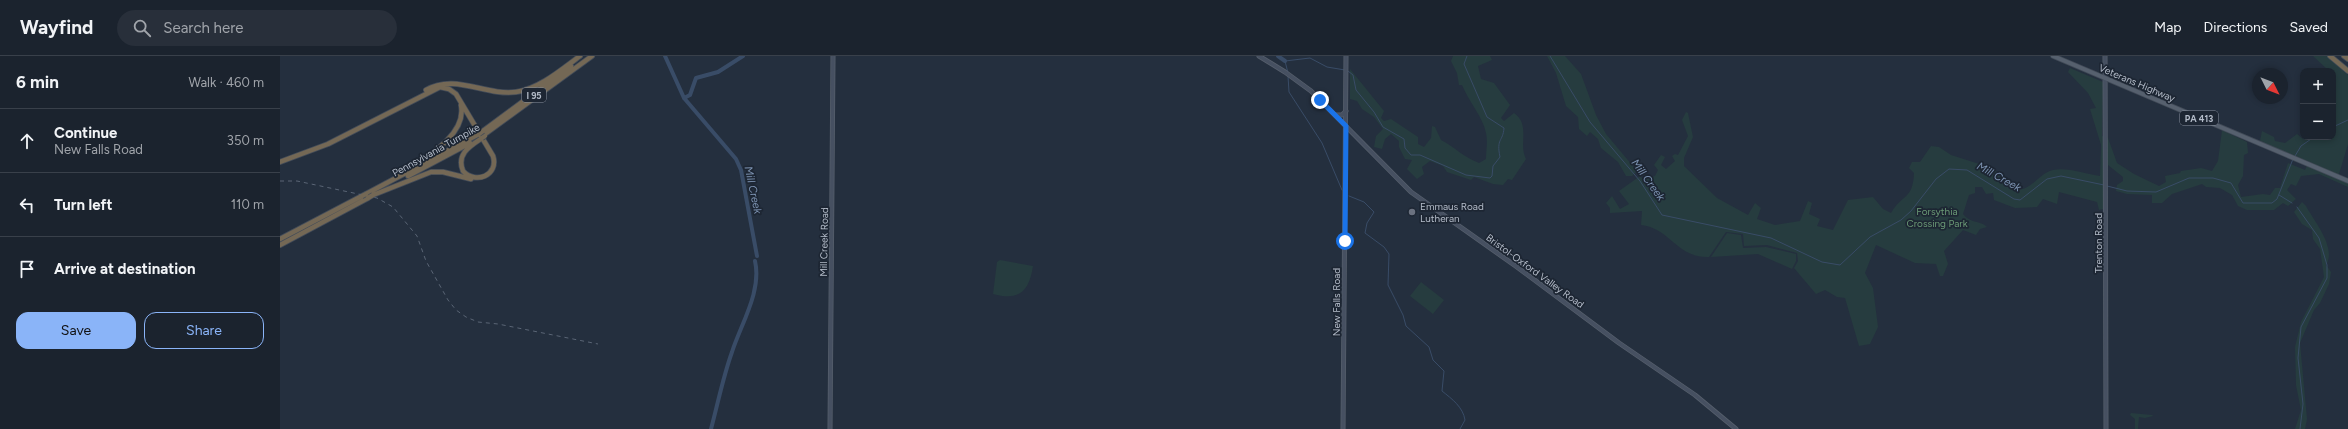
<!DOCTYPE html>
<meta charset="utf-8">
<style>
:root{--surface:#1b232e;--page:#282f3a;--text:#f1f3f6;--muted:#a0a4aa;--line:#39404a;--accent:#8ab4f8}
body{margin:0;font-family:Figtree,sans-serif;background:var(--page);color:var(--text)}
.controls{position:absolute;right:12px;top:12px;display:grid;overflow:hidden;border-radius:8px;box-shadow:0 2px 6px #0003}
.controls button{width:36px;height:36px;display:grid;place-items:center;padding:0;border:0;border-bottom:1px solid var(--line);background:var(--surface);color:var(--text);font:20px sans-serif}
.compass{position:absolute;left:1972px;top:12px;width:36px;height:36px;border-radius:50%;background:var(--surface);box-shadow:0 2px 6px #0003;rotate:132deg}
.stop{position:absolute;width:12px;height:12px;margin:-9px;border:3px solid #1a73e8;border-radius:50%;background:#fff}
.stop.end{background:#1a73e8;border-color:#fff;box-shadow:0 1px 4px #0008}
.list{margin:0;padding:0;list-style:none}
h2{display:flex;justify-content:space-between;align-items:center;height:52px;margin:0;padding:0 16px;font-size:17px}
h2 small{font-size:13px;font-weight:400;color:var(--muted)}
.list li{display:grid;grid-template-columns:26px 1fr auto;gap:12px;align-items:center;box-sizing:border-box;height:64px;padding:0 16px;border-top:1px solid var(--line)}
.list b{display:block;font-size:15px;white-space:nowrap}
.list p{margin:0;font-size:13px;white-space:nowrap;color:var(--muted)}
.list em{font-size:13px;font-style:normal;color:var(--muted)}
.actions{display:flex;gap:8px;padding:12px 16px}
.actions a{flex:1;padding:9px 0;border:1px solid var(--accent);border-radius:12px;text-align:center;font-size:14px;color:var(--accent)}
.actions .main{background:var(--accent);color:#111}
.icon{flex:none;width:22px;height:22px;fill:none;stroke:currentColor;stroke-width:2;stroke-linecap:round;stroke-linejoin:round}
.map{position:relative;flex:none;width:2068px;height:373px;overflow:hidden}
header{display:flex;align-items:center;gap:24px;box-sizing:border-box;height:56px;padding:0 20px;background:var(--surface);border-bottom:1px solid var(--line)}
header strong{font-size:19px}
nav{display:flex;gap:22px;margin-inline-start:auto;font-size:14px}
.search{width:280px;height:36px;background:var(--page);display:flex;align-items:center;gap:10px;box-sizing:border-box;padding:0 14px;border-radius:22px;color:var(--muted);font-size:15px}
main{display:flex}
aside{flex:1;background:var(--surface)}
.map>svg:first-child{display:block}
</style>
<header>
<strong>Wayfind</strong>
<div class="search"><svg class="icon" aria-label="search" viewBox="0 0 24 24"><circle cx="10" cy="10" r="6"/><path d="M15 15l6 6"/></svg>Search here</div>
<nav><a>Map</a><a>Directions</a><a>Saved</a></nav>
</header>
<main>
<aside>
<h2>6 min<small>Walk · 460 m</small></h2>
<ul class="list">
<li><svg class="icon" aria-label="ahead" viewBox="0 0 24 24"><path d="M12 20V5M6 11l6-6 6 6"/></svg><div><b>Continue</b><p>New Falls Road</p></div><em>350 m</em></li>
<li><svg class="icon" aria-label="left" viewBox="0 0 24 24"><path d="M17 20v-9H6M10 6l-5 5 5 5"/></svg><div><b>Turn left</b></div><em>110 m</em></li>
<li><svg class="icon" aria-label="arrive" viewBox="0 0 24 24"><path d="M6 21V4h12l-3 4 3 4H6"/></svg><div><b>Arrive at destination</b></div></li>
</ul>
<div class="actions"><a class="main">Save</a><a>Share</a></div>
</aside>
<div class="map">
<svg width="2068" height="373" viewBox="0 0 2068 373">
<rect width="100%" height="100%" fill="#242f3e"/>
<!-- green -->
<path fill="#263c3f" d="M1173,0H1210L1212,4L1198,10L1201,23L1214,27L1230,49L1221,62L1224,65L1234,57C1251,69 1238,88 1246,103L1232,124L1228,123L1223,129L1213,128L1194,121L1191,124L1167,116L1163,110L1150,105L1142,111L1144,118L1137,123L1127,113L1132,104L1125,103L1119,91V85L1111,78L1105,83L1102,93L1094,91L1096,80L1103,73L1094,61L1082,53L1077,45L1070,43V13L1104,55L1101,62L1104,65L1111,63L1138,81V88L1144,91L1151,82L1152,70L1155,71L1161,84C1175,91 1183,101 1199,107L1206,103C1206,95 1208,85 1206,77C1203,61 1189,46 1182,29H1179L1177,17L1171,5Z
M1267,0H1285L1301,18L1316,59L1326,78L1357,115L1352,120H1346L1338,106L1321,92L1318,83L1310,76L1307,80L1299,73L1298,61L1286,50L1276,17Z
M2033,0H2047L2068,19V88L2059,118L2068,128V131L2039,118L2021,120L2016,130L2011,128L2007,134L2016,143L2008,150L2003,147L1994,154H1967L1958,150L1952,139L1940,132L1926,131L1922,128L1892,138L1882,147H1872V139L1847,138L1836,135L1837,129L1843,125V121L1828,109L1823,153L1819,154L1817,146L1779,136L1777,148L1763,143L1757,151L1735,152L1714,144L1713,137L1706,138L1702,131H1695V137L1689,139L1683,158C1691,168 1700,164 1707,171L1700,173L1696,179L1683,174L1664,195L1668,208L1663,220H1660L1656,208L1635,207L1596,189L1585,217L1593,232L1598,271L1590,288L1579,290L1565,242L1557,241L1545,234L1536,238L1514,212L1518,205L1517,197L1487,189L1464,190L1463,178L1446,176L1429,201C1396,202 1392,173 1361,169L1362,155L1330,157V152L1326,147L1332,140L1340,153L1349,148L1339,135L1360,120L1364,124L1375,120L1378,114L1374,109L1381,99L1385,101L1381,109L1386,113L1395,105L1392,100L1395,98L1398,99L1408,80L1402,64L1406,56L1408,57L1413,81L1404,102V110L1437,142L1468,159L1475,147L1481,152L1477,163L1495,169L1520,165L1528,145L1532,147L1529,158L1540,163L1537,170L1553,174L1568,144L1593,141L1603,153L1611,157C1622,138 1633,144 1634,117L1629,112L1632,106H1640L1651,90L1659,91L1671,99L1715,113L1723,126L1733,134C1752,136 1757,118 1773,114C1787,111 1806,118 1820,120L1821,89L1810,53L1816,52L1808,37L1788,16L1790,12L1823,26L1822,80L1828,82L1837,107L1854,118L1879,130L1886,126L1885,120L1900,117L1901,115L1921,112L1932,115L1938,105L1942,74L1967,86L1968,97L1964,99L1963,120L1958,129L1961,141L1983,138L1990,139L1995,132H2000L2008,107L2025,114L2029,106L1980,85L1982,75L1994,81L1995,85L2005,87L2017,78L2023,83L2025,81H2053V48L2056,45V25L2053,20V15H2049Z
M2022,146L2026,150C2034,165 2057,192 2046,209L2051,216L2049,228L2040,247L2034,254L2020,287L2027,363L2025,373H2015L2021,354L2016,329L2015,291L2021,266L2044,221L2040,193L2033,183L2032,174L2022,168L2014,156Z
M1447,177L1461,179L1463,192L1486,191L1516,198V205L1512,213L1478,198L1431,201Z
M720,204L753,210C749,236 739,245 713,238L717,206Z
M1141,226L1164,244L1153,258L1130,240Z
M1851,357L1872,359L1873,360L1865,362L1859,361L1858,373H1855V363L1850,359Z"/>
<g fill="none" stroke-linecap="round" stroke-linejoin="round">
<!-- stream -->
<path stroke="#394c67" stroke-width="1" d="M1270,0L1310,66L1360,125L1382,159L1491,182L1542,206L1560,209L1590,181L1621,164L1631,155L1656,123L1669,113L1687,114L1734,143L1740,144L1767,123L1781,120L1824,129
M1068,15L1073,19L1076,34L1094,56L1103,71L1124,83L1125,92L1131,99H1140L1186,119L1210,122L1212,120L1213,110L1220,101C1216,82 1223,86 1224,72L1207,61L1184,8L1187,0
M1008,17L1005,5L1030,2L1047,11L1065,14
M1008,20L1009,36L1042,87L1062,134
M2053,71L2068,64
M2015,100L2021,90L2034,81
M1827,130L1847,135L1876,136L1909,122H1933L1951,127L1963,147H1992L1997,143L2013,103
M1999,139L2012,147
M1069,140L1084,146L1094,156L1087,167L1085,177L1104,191L1109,198L1108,229L1123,259L1126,270L1149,291L1153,304L1164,315L1162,335C1172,343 1183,351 1185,364L1180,373
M2017,151L2039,182L2047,209V222L2021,271L2018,302L2023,348L2020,373"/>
<!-- river -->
<path stroke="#394c67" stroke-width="4" d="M385,0L404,42L456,103L461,114L477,200
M998,0L1005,5
M404,42L410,39L416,22L438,16L463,0
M431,373C438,347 443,321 452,296C461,268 482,235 475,205"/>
<!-- secondary casing -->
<g stroke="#565f6c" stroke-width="5">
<path id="secondary" d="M979,0L1005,16L1031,35L1131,136L1237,211L1339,287L1415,339L1456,373
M1825,0L1826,373
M1056,59H1062L1066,55
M550,373L553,0
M1063,373L1066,0"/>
</g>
<!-- primary casing -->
<g stroke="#414a57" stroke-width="5.5">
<path id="primary" d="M1773,0L2068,125"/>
</g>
<!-- motorway casing -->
<g stroke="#434c59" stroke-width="6">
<path id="motorway" d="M2050,0L2068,15
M2064,0L2068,3
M146,34C175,17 205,40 236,36C259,33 281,14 300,0
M203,75L291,10
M205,78L312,0
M0,106L48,88L160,31L169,33L176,38L213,100C219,119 196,129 183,115C176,98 190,90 202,82
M127,114C148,100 187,78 181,49
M128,120L190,87
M86,138L199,78
M93,139L151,116H163L191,123
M0,183L82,140
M0,189L88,142"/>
</g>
<!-- secondary -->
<use href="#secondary" stroke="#465061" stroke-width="3.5"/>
<!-- primary -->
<use href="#primary" stroke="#56606e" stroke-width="4"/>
<!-- motorway -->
<use href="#motorway" stroke="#746855" stroke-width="4.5"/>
<!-- rail -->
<path stroke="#5a6575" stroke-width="1" stroke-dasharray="4 4" stroke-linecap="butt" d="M0,125H17L97,142L113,151L137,180L146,205L168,244L176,254L186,261L198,266L218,268L318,288"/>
<!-- motorway-bridge casing -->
<g stroke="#434c59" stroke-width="6" stroke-linecap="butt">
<path id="motorway-bridge" d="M199,78L203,75
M202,82L205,80
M82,140L86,138
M88,142L93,139"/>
</g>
<!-- motorway-bridge -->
<use href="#motorway-bridge" stroke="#746855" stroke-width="4.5"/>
</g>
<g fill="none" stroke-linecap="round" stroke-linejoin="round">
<!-- route -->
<path stroke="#1a73e8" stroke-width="5" d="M1040,44L1066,70L1065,185"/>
</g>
<!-- markers -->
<circle fill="#6b7280" stroke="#1d2633" stroke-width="1.5" cx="1132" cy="156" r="4"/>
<g text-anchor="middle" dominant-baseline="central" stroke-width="3.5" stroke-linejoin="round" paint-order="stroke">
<!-- shield labels -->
<g fill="#1d2633" stroke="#878f9c" stroke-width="1">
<rect x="242" y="32" width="24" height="14" rx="3"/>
<rect x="1900" y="55" width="38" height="14" rx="3"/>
</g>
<g font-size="9" font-weight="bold" fill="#b4bcc9">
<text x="254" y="39">I 95</text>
<text x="1919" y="62">PA 413</text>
</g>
<!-- street labels -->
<g font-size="10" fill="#b4bcc9" stroke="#1d2633">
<text transform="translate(1857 27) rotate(23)">Veterans Highway</text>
<text transform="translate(156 94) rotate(-29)">Pennsylvania Turnpike</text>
<text transform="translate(544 186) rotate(-89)">Mill Creek Road</text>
<text transform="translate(1818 187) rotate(-90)">Trenton Road</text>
<text transform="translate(1255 215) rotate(36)">Bristol-Oxford Valley Road</text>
<text transform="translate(1056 246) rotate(-90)">New Falls Road</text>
</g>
<!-- poi labels -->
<g font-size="10" fill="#b4bcc9" stroke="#1d2633" text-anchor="start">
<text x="1140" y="150">Emmaus Road<tspan x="1140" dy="12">Lutheran</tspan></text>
</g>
<!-- park labels -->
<g font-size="10" fill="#6b9a76" stroke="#1d2633">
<text x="1657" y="155">Forsythia<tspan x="1657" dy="12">Crossing Park</tspan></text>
</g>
<!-- water labels -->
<g font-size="11" font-style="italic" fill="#7c92b1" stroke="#1d2633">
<text transform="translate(1719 121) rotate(29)">Mill Creek</text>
<text transform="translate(1368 124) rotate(54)">Mill Creek</text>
<text transform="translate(473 134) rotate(78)">Mill Creek</text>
</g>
</g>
</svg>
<div class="controls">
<button>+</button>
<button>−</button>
</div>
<svg class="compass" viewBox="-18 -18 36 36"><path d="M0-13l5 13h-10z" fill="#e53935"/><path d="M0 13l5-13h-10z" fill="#a0a4aa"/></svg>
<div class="stop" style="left:1065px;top:185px"></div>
<div class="stop end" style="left:1040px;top:44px"></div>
</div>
</main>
